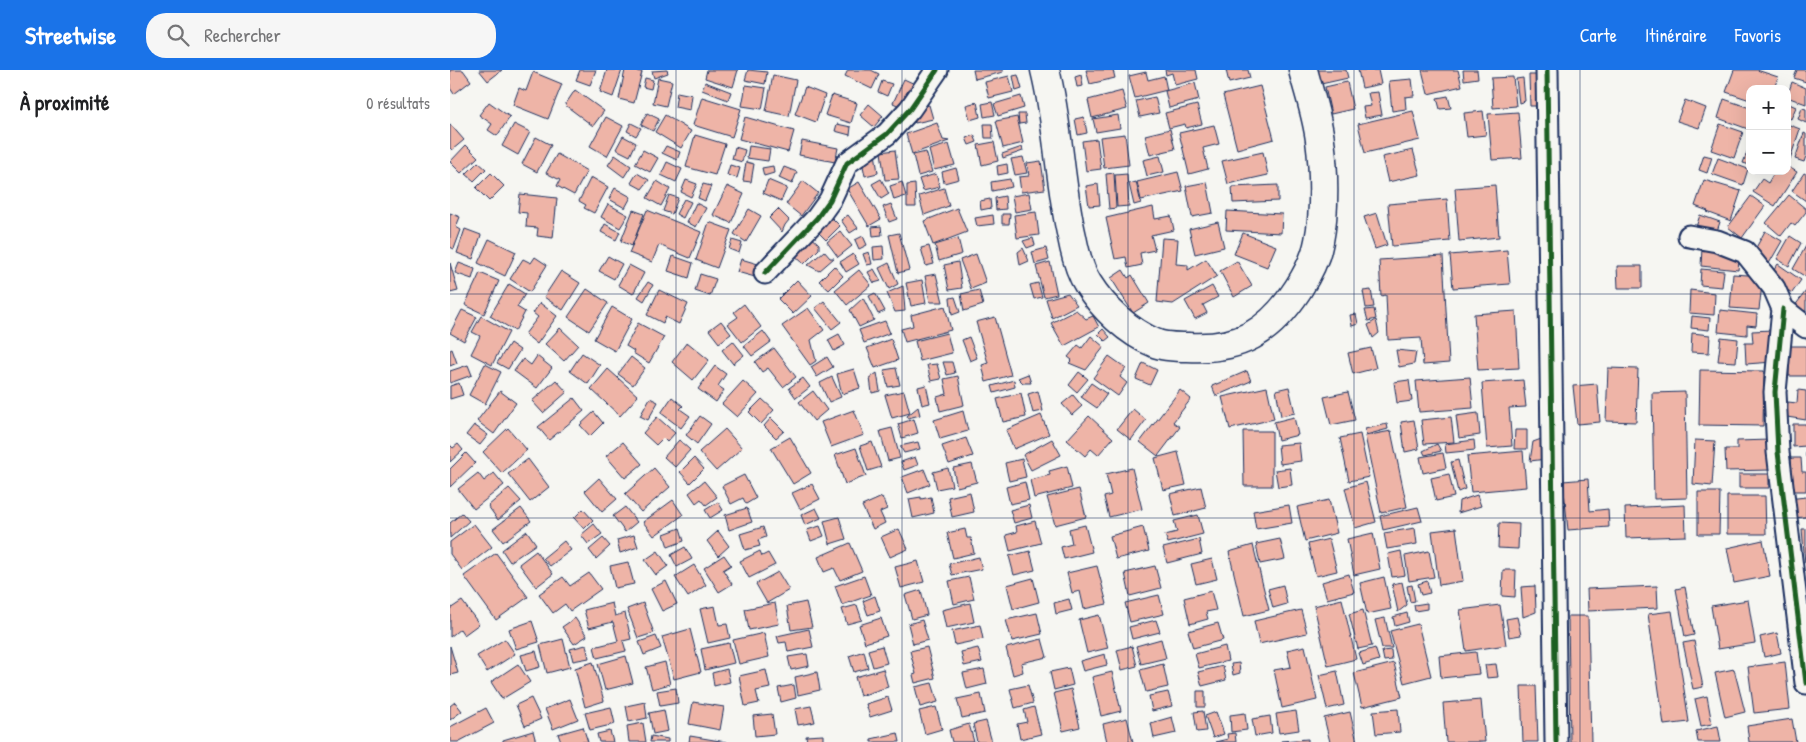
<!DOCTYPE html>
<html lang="fr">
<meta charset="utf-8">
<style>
:root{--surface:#fff;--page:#f6f6f6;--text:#202124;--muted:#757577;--line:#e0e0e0;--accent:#1a73e8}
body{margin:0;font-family:"Patrick Hand",sans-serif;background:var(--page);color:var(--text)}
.controls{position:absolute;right:15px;top:15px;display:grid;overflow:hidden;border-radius:10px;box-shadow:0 5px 20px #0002}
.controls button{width:45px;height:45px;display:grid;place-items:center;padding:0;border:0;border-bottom:1px solid var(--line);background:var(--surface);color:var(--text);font:25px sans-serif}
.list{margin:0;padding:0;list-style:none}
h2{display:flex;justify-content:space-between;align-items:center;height:65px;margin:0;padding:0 20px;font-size:21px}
h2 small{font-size:16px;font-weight:400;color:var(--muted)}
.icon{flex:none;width:28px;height:28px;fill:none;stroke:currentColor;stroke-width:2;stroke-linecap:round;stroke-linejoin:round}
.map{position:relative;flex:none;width:1356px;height:672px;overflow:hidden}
header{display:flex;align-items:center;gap:30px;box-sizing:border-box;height:70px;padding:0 25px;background:var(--accent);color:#fff}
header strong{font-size:24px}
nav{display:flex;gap:28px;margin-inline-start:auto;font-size:18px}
.search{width:350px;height:45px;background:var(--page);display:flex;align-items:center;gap:12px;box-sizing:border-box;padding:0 18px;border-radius:20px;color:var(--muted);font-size:19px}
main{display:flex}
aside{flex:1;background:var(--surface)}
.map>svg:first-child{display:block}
</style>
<header>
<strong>Streetwise</strong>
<div class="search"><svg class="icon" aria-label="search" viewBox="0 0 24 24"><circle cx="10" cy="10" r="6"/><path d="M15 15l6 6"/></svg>Rechercher</div>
<nav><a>Carte</a><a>Itinéraire</a><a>Favoris</a></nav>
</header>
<main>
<aside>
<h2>À proximité<small>0 résultats</small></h2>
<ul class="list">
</ul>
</aside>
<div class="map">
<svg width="1356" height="672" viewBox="0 0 1356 672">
<rect width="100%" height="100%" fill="#f6f6f2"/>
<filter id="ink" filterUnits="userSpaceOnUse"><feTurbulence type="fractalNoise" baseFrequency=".02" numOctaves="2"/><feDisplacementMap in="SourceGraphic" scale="10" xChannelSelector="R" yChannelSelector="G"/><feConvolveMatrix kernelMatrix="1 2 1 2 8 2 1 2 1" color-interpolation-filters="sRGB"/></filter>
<g filter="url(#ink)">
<!-- building -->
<path fill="#eeb4a7" stroke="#1b2f5e" d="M0,0H13L21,11L4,24L0,18Z
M29,0H52L38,11Z
M130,0H146L140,15L126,10Z
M157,0H172L163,27L150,22Z
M175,0L192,2L184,33L169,29Z
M217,0L218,3L204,8L202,1Z
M257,0H288L283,17L255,8Z
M298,0L317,2L315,14L295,10Z
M398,0H421L429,4L422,19L395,6Z
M523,0H552L553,2L525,9Z
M636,0H663L665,8L640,14Z
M715,0H746L748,9L725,15L722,3L716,5Z
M776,0H798L800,8L779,13Z
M868,0H896L898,8L871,14Z
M908,0H928L931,14L912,18Z
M972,0H1008L1012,16L978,24Z
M1013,0H1027L1028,8L1014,10Z
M1284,0H1307L1328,7L1324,19H1300V30L1276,22Z
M1347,0H1356V12L1344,8Z
M83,2L112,14L98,49L63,35L69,18L76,21Z
M696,2L698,10L714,6L717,20L685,28L679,6Z
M323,5L346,10L339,46L316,41Z
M568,5L572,19L566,21L563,6Z
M631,5L633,16L627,17L625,7Z
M1079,5H1091L1092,36H1080Z
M559,6L563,22L539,28L535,12Z
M1063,7L1066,36L1043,38L1041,8Z
M195,8L203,10L201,19L193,17Z
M208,8L222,11L216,36L203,33Z
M1073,8L1075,31L1069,33L1066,9Z
M454,9L469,16L458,40L443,33Z
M962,9L964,26L955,27L956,39L942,41L939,11Z
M432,11L442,14L437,26L428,22Z
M255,12L281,22L278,30L252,20Z
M897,12L903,39L881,44L875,17Z
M1342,12L1356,18V34L1337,27Z
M745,13L749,30L719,38L715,21Z
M296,15L316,18L312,39L292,36Z
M810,16L824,69L787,79L773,25Z
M355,17L375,25L366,52L345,44Z
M125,20L154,41L143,56L115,35Z
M672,21L677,39L642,48L638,30Z
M227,22L242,25L240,40L225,37Z
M928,22L932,45L915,48L913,37L921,36L918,23Z
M382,25L407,33L401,53L375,45Z
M571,26L574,38L548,46L544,34Z
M998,26L1001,38L990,39L987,28Z
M252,27L291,39L282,67L243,55Z
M705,27L709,43L690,47L686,31Z
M1274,29L1300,38V53L1298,59L1268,48Z
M1235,30L1256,38L1249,58L1227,51Z
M39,32L60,47L47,66L38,60L42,54L29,45Z
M527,32L530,47L520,50L516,35Z
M542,32L545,45L534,47L532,34Z
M1337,33L1346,37L1341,49L1337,47Z
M419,34L433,46L424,57L410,45Z
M479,35L483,49L465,53L462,39Z
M747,35L752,54L736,58L735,54L719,58L715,43Z
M1352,38L1356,39V53L1348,49Z
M963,41L970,70L915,83L908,54Z
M1033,41L1036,65L1017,67L1014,43Z
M1068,42L1072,88L1042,90L1038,44Z
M197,43L209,49L203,61L191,55Z
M568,44H575L576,53L569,54Z
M215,45L241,61L231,78L205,62Z
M668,45L670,58L646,62L643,49Z
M156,47L173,56L157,86L140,76Z
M295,47L344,61L338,82L289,69Z
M567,47L573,73L553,78L546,51Z
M634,47L637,63L628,65L625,49Z
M181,53L191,58L186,66L177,61Z
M487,53L493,70L499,71L462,84L456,64Z
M0,54L14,70L2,80L0,78Z
M64,54L80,62L68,85L52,76Z
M387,54L401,57L400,65L385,61Z
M534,54H542L543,68H535Z
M1270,54L1293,62L1284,88L1261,80Z
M1337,54L1350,59L1340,89L1337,88Z
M764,55L769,74L753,78L758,99L739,104L729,63Z
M720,59L725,79L700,85L695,65Z
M1354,63L1356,64V86L1354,92L1345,89Z
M675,64L679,95L654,98L650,67Z
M245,65L275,74L265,105L236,97Z
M524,65L527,72L519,75L516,68Z
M173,66L186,73L180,86L166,79Z
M86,67L101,75L87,102L72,94Z
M647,69L651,99L636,101L632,71Z
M352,71L388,78L385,92L349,85Z
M544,72L548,91L532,95L528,75Z
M499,74L505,95L484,100L479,80Z
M16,75L28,87L11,103L0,92Z
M216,76L230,82L227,90L212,83Z
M299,76L320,79L318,91L297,88Z
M285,77L295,80L292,92L282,89Z
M572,77L573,81L553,88L552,84Z
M1299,77H1300V95L1293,93Z
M193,80L208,88L200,102L185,94Z
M445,80L449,109L435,110L431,82Z
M963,80L970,105L938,112L932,87Z
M476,82L482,102L468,106L463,85Z
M813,82L818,105L778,114L772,91Z
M425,83L428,103L415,106L411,86Z
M107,84L137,101L124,125L107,116L110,110L96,103Z
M165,85L181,96L174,107L158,95Z
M1254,85L1262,87L1257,103L1249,100Z
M710,86L714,102L697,106L693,90Z
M573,87L577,103L565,105L561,89Z
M1268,88L1298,99L1293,115L1262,104Z
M591,91L595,119L571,122L569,107L579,106L577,93Z
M28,92L36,99L24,111L16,104Z
M217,92L232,99L226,112L211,105Z
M296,92L304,94L301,112L293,111Z
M557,94L558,103L548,105L547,96Z
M280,95L290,98L287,108L277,105Z
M323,96L324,103L314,106L312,98Z
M1337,96L1347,102L1325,136L1303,122L1312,109L1318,113L1325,101H1337Z
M334,97L347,102L342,114L329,108Z
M506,98L509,109L494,113L492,102Z
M728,102L733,121L691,130L687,112Z
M41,103L54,116L39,131L26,118Z
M187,103L199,110L192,119L181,113Z
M664,103L666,138L659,139L656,104Z
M1354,103L1356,104V131L1342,121Z
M486,104L490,117L473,121L469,109Z
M677,104L679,136L667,137L665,105Z
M141,107L158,117L144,143L134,138L136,135L129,131Z
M431,109L439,124L431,129L422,114Z
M560,109L562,117L542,121L541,112Z
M236,110L247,114L241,127L231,122Z
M318,110L337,118L331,131L313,123Z
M1254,110L1291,121L1281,151L1257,142L1258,141L1245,136Z
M207,111L220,119L211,136L197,128Z
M353,111L368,123L351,146L336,134Z
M409,112L431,149L419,156L397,119Z
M452,112L456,126L444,130L440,116Z
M686,112L691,133L684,135L679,114Z
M757,112L763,143L742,147L736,116Z
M253,114L261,116L255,131L248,128Z
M465,114L466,137H457V115Z
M648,114L650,135L639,136L636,116Z
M828,115V131L783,133L782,117Z
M1045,115L1049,167L1009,171L1005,118Z
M277,116L294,124L281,153L263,145Z
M165,118L181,127L175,138L159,129Z
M494,118L499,136L474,145L469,126Z
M579,123L582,139L565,142L562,126Z
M70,124L107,128L103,168L87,166L88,158L76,157L77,143L68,142Z
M219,125L228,128L222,144L213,141Z
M1339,125L1356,139V142L1345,156L1341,153L1331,166L1316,153Z
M555,126L556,139L546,140L545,128Z
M1301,126L1315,136L1292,168L1278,157Z
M234,129L241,132L233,148L226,144Z
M540,129L541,138L531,140L530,131Z
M997,129L1000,171L942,176L938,134Z
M246,133L256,138L246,157L237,152Z
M158,134L178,145L170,158L151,147Z
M441,134L447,149L439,152L433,137Z
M703,137L705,149L721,146L724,160L701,165L705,180L690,183L692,195L678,198L676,187L665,189L656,148Z
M507,138L517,162L483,175L474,151Z
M299,139L311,146L296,172L284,164Z
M328,139L339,150L335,155L332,162L319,148Z
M183,140L194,144L182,176L171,171Z
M197,140L251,162L240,188L209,175L202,192L179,183Z
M777,141L832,144L831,163L776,160Z
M586,142L589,165L567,168L564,145Z
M0,143L10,147L6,157L11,160L4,179L0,177Z
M377,143L390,156L376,170L363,157Z
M927,143L937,175L925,179L914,147Z
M552,144H560L559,154H552Z
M398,145L408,158L400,163L391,150Z
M543,145L544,154L527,156L525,148Z
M1250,145L1270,152L1265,167L1245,160Z
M259,152L281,160L267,198L246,190Z
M768,152L774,177L745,184L739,159Z
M155,154L170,162L166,170L151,162Z
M431,156L432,165L423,166L422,157Z
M15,159L31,165L23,189L7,183Z
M390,161L402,176L388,187L377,172Z
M1315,161L1332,171L1317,197L1301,187Z
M357,163L369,174V179L354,194L340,181Z
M449,163L459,200L448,203L439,165Z
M793,163L826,176L817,197L784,184Z
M413,166L417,175L409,179L405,170Z
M1340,166L1351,173L1339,196L1327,189Z
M508,168L512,184L489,191L485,175Z
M583,168L585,175L577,178L573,171Z
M712,168L728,169L726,194L738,195V200L756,189L767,206L723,234L707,232Z
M39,169L66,182L55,206L28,193Z
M282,170L292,173L289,183L279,179Z
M433,176L434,189L424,190L423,177Z
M479,176L484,194L476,196L471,178Z
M1356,176V207L1343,199Z
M573,178L579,191L570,195L568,182Z
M596,178L599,190L585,194L582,182Z
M1252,178L1290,181L1288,200L1251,196Z
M1057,180L1060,214L1003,218L1000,185Z
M374,181L380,188H384L369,201L358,195Z
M419,182L422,194L417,195L413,184Z
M403,184L409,194L396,202L390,192Z
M526,184L536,213L521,219L510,190Z
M158,186L172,194L164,209L149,201Z
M223,186L243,193L239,208L218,201Z
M993,186L999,293L973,295L971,268L938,270L936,225L931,226L929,190Z
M85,187L97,195L80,222L60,209L73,189L81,193Z
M291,189L308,194L305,207L287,202Z
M787,191L802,216L784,227L770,201Z
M508,192L512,218L499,220L494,195Z
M600,192L607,224L594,227L586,196Z
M0,193L8,221L0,223Z
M9,193L25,199L22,209L5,203Z
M439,193L448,214L439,219L429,198Z
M1328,194L1351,210L1342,223L1319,207Z
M179,195L194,203L183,224L168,215Z
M384,196L393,206L379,220L369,211Z
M1167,196H1192V218H1168Z
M424,199L431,211L424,213L418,202Z
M1251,199L1274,201L1272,217L1250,215Z
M409,200L421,215L397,235L385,220Z
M673,200L678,208L682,205L699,233L683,243L661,208Z
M111,201L130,213L113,240L94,227Z
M30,203L49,211L34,244L15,235Z
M250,204L266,209L260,226L245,221Z
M486,204L493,232H480L475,206Z
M1283,204L1313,206L1309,240L1280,238Z
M347,210L362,226L343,244L328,229Z
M472,210L476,233L461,236L456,213Z
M198,212L203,215L194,231L188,227Z
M588,213L592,227L584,229L580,215Z
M59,214L75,224L67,237L75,242L65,261L40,246Z
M453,216L455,241L445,242L437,223Z
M762,216L768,227L753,235L757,243L745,249L735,231Z
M137,219L158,233L139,261L118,247Z
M209,220L238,234L229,254L215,247L213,253L197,245Z
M529,220L533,235L514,241L511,224Z
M921,220L924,237L916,238L913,221Z
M1240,220L1265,223L1264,245L1239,243Z
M1356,221V249L1341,241Z
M425,223L435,241L428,244L419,226Z
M618,223L627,235L602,248L596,229Z
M505,227L510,242L502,245L500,228Z
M413,228L424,250L409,257L400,240Z
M374,231L391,252L382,259L365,238Z
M90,233L107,246L87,274L75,264L88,247L83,243Z
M294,234L311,257L292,272L278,254L288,247L284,242Z
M495,236L501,260L455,272L451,259L463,256L461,245Z
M162,237L182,249L165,281L144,269Z
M358,238L374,260L361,270L366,291L360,295L332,256Z
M924,239L926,249L918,251L915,240Z
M12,240L27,247L14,271L0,263Z
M626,240L636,249L643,246L649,257L614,276L601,253Z
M1270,240L1307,244L1306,256L1297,255V265L1268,262Z
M1066,241L1069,298L1028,300L1024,244Z
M906,244L908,254L902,256L900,245Z
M31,246L59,262L42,295L21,284L30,266L22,262Z
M1242,246L1260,248L1259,260L1241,258Z
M545,247L561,305L536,312L532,295L538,293L526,252Z
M926,250L929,263L923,268L918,255Z
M271,251L281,264L269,273L259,260Z
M435,251L440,263L414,273L409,260Z
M188,253L214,267L199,293L183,283L184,281L176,276Z
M110,258L128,275L114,291L95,274Z
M653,259L660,267L655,271L648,264Z
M1322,260L1323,292L1296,294L1295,273H1303L1302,261Z
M313,261L321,272L302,286L294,276Z
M497,263L502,283L470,291L465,271Z
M1242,263L1260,265L1259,283L1241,282Z
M389,264L395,275L384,281L378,270Z
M641,266L654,277L636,300L619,293L622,290L618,287L628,275L632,278Z
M519,267L527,288L520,291L512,270Z
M1271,267L1288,269L1286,292L1268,291Z
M441,269L448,290L425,298L417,278Z
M283,271L294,285L283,294L272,280Z
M237,272L259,290L243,310L222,292Z
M60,273L70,280L58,299L47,293Z
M1339,276H1356V306H1339Z
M324,278L346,307L333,317L318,298L312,302L305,292Z
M921,278L926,298L903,304L898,283Z
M2,279L7,293L0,296V280Z
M946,280L966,282L964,294L949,297Z
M132,283L150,295L138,314L120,301Z
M87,286L102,298L87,318L64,301L73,289L81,295Z
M659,286L676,298L670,307L677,313L668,326L643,308Z
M181,287L195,298L183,315L168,304Z
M377,287L383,297L367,307L361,297Z
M493,292H502L505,303L497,305Z
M693,293L707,300L700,315L686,309Z
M35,294L51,302L35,334L19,325Z
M487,294L491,309L481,311L477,295Z
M18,295L22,305L0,313V301Z
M265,296L276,304L268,316L274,320L266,332L248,319Z
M446,298L450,315L438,317L434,300Z
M1158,298L1188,299L1186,352L1156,351Z
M158,299L188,326L170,346L141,319Z
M404,299L410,318L392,324L387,304Z
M1250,300L1314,301L1313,356L1249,355Z
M797,301L801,311L766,326L762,316Z
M629,302L638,309L627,322L619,315Z
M427,303L430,321L422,323L420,308Z
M578,304L581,313H573L568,308Z
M508,306L514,335L490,341L487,327L497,324L494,309Z
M382,307L391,327L379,332L370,313Z
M1020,307L1023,338L969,342L966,311Z
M353,308L360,317L346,328L339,318Z
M106,310L117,322L93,343L82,331Z
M564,310L565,317L544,323L542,316Z
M959,310L962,331L947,333L944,312Z
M1073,310L1076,337L1059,338L1062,376L1037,378L1032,313Z
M293,311L308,324L287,347L272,334Z
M9,313L13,325L0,329V316Z
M641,313L657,324L647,338L631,327Z
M1147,314L1150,352L1127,354L1123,316Z
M476,315L480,333L472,335L468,317Z
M817,317L824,349L780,359L772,327Z
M839,317L845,343L831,346L826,320Z
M730,320L741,329L723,352L730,357L708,386L690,372Z
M1348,320L1356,321V350L1337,347L1338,332L1347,333Z
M50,321L66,333L44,364L27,351Z
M363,321L377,340L364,351L349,332Z
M454,321L460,343L442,348L435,325Z
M588,321L593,341L583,343L578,324Z
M898,322L905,350L881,355L874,327Z
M1235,322L1237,428L1204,429L1202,323Z
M571,323L576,347L553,352L547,329Z
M623,325L632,336L622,345L612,334Z
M222,327L233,336L230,339L240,346L231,358L211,343Z
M124,328L134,341L99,370L88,357Z
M200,328L208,332L198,350L190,346Z
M312,329L324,340L311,354L299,342Z
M468,337L470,345L458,348L457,346Z
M683,339L696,350L681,370L667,359Z
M404,340L414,365L381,377L371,352Z
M513,341L518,361L490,369L484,350Z
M144,342L153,353L140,366L130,355Z
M1028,343L1030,365L1009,368L1006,346Z
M591,345L599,364L564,379L556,360Z
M250,346L261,354L247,374L236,365Z
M639,346L663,368L648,385L641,379L635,386L617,370Z
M207,347L225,363L217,372L213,368L206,375L193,363Z
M844,347L848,365L828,370L824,352Z
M1001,347L1004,372L974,374L971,350Z
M321,348L334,361L326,368L314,356Z
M464,349L468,363L452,368L448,354Z
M964,350L969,379L955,382L951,352Z
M937,354L938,359L916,365L915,359Z
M1343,354H1356V387V376L1343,377Z
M24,355L38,365L30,375L16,365Z
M58,358L77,380L52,403L33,382Z
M442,358L450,388L438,391L430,361Z
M275,359L292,378L266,401L249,382Z
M1065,360H1077V379H1064Z
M793,361H822V416H794Z
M941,361L957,437L931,443L915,366Z
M910,364L919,407L899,411L890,368Z
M340,367L361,403L343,414L321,378Z
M516,368L523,386L499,394L492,376Z
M1094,368L1096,389L1080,391L1083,372Z
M602,369L611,385L581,400L573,385Z
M229,370L240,380L225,397L214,387Z
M1024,370L1025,380L996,383L995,374Z
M1245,370L1265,371L1262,416L1243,414Z
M1320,370V400L1276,401L1275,379H1287V371Z
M173,372L192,394L175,408L156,386Z
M422,372L431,397L418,401L410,376Z
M468,372L470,379L454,383L450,376Z
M849,373L851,391L830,394L828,375Z
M8,374L13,380L0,392V375L3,378Z
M987,374L991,381L975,385L973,381Z
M406,378L416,406L395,414L385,385Z
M1073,381L1076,417L1021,422L1017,386Z
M728,382L736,415L713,420L705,388Z
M16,383L25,393L0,417V399Z
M993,383L996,398L973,403L970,387Z
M465,387L468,395L454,400L451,392Z
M244,388L254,399L240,413L230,402Z
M1341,388H1351L1352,402H1356V421H1341Z
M78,389L99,417L80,432L58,404Z
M572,389L576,407L559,411L555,393Z
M1008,390L1015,419L1008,422L1001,392Z
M522,394L527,412L507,417L503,398Z
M617,396L622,418L584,428L580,410L600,405L599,401Z
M204,398L220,417L191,442L175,424Z
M498,398L502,416L487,419L483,402Z
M682,398L692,439L659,447L654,427L661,425L656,404Z
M840,398L842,415L828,417L825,400Z
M474,399L480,414L458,423L452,407Z
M28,403L34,411L44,403L54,415L24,439L8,419Z
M999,404L1004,427L986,431L981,408Z
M1289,404H1319V418H1289Z
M294,405L306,428L296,434L293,428L281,434L272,416Z
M149,408L167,429L152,442L135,421Z
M1138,409L1140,441L1158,439L1159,457L1118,460L1113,411Z
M254,411L267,427L256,435L251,429L246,433L239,423Z
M575,412L579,430L560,434L556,417Z
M916,412L926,452L905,458L895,418Z
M362,414L370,429L350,439L342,423Z
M751,417L756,438L725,446L720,424Z
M59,418L71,431L48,450L38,436Z
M629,419L636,447L605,455L597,427Z
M520,422L524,442L502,447L498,427Z
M1248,422H1270L1269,464H1248Z
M1027,425L1031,436L1008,443L1009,431Z
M1277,426H1315L1316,464H1277Z
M432,427L437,439L430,442L435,453L423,459L412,436Z
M471,427V429L481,427L484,443L463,448L459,429Z
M1356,427V447L1340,448L1338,429Z
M223,430L233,445L204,466L193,452Z
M879,430L887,463L855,471L847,437Z
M268,432L273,440L260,448L255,440Z
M579,435L582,448L564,453L560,440Z
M839,435L842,453L806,459L803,441Z
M1235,435L1236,466L1176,468L1175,438Z
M175,437L187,452L175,462L163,446Z
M968,437L972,451L933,460L930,446Z
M71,438L81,451L53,472L43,459Z
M297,438L302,452L279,460L275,445Z
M366,438L371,448L355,455L351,445Z
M133,439L143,450L134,459L124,448Z
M12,443L19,451L0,468V453Z
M748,445L753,464L718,473L715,465L727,462L724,451Z
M389,447L396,469L380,474L374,451Z
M585,451L591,473L560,481L556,465L567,462L566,456Z
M1049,453L1069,454L1068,479L1048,478Z
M24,454L42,477L12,500L0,484V472Z
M144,454L152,464L138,474L131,465Z
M635,455L642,482L614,489L611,477L622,474L619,459Z
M370,456L374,466L361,471L357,460Z
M313,457L316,467L308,470L310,476L295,480L290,464Z
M693,457L699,481L666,489L660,466Z
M230,458L234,471L218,477L214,464Z
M965,458L967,474L937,479L934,463Z
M1006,458L1013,511L989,515L982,461Z
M449,459L458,479L440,487L431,467Z
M515,459L517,468H521L524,483L503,488L497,463Z
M1352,459H1356V493H1355Z
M77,461L86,474L60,492L52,480Z
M268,461L279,476L268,486L257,471Z
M923,463L930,499L904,505L897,469Z
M184,465L188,477L170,483L167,470Z
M153,468L160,476L146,489L139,480Z
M749,469L752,484L717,493L713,478Z
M830,469L835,489L810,494L806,474Z
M879,469L887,501L866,506L858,474Z
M1313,470L1320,506L1284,513L1277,478Z
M114,471L121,480L100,496L93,488Z
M400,473L412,501L390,510L384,498L374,502L368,487Z
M803,475L819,540L794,546L779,482Z
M235,477L242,489L227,497L221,485Z
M86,481L103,504L86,517L69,494Z
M208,481L218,496L206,505L195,490Z
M310,481L312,486L318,483L325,495L299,508L290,491Z
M580,481L585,500L564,505L559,486Z
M951,481L955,505L942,507L938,484Z
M979,481L984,507L959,511L955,486Z
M46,483L78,527L46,550L14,506Z
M274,485L281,495L273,500L282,514L269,522L254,498Z
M529,487L532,499L502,505L499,494Z
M762,489L767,509L746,514L741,494Z
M468,491L474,512L451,518L445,497Z
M178,492L184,514L165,518L160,496Z
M244,495L256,515L238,527L225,507Z
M647,496L657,534L634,539L630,521L622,523L617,503Z
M705,496L711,518L680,526L675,503Z
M1053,500H1066L1065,527L1052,526Z
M328,502L339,520L317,533L306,514Z
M139,503L151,519L120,541L115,534L103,543L89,524L113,507L120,516Z
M899,504L904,522L877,529L872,512Z
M414,506L421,525L392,535L385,516Z
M519,507L524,529L504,534L499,511Z
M934,507L941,539L917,544L910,513Z
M583,508L589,532L563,539L557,515Z
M216,511L227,534L212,541L201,519Z
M977,511L980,523L971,525L968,514Z
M952,512L957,535L948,542L942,514Z
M833,515L837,534L823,538L818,519Z
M962,515L965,531L960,532L957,516Z
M1085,516L1086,542L1073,547L1071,517Z
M1207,516L1208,538L1138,541L1137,519Z
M1235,517L1244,565L1235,567L1226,519Z
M471,520L477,545L462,549L455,525Z
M761,521L766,540L756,542L758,549L740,554L734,528Z
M709,525L714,544L680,552L675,533Z
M425,526L430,541L418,545L413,531Z
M619,529L622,540L606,544L604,533Z
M892,529L906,589L878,596L864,536Z
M1298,530L1305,573L1268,579L1261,536Z
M12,531L29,554L14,565L10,559L0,567V539Z
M356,532L362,557L341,560L337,536Z
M162,533L165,546L175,543L181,569L173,571L176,581L147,588L144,577L168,571L163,552L139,558L134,540Z
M193,533L204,563L188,568L177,539Z
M325,533L329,554L299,560L295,539Z
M520,533L524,552L496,558L492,540Z
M977,533V539L965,541L964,535Z
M407,535L412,550L397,554L392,539Z
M1050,535L1056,575L1016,581L1010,540Z
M265,536L269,555L277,554L280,568L258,573L250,539Z
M851,540L857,563L809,574L804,551Z
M913,540L922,576L908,579L899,544Z
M1222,541L1239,652L1214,655L1198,544Z
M587,543L592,564L562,571L556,550Z
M957,543L959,552L945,556L943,547Z
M649,545L658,578L637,583L629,550Z
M1118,546H1138L1141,672H1120Z
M1067,547L1071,565L1059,567L1056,549Z
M125,548L137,566L124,574L112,557Z
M431,548L437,566L415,573L409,555Z
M935,548L942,578H932L925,550Z
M472,550L478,570L463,574L458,554Z
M706,550L710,562L682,569L679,557Z
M82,551L89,572L66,579L59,559Z
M768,553L773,570L743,578L738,561Z
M968,554L981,606L954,613L940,561Z
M530,555L533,569L505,575L502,561Z
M240,559L251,602L224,609L212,567Z
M359,559L363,577L338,582L336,572L329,573L327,566Z
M314,563L319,587L289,594L283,570Z
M1327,563L1331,583L1314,587L1310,567Z
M206,566L211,578L194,585L189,572Z
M55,569L65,584L37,602L27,586Z
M113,569L120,597L97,603L90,575Z
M592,569L597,587L571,593L573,602L563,605L556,578Z
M711,569L716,588L691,594L686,576Z
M1244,571L1253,617L1243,619L1233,573Z
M279,573L284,593L255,600L251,579Z
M136,575L139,588L123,591L120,579Z
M0,576L8,603L0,605Z
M432,576L437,593L423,597L418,580Z
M682,576L687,596L672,600L667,580Z
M775,576L778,591L749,598L745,584Z
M855,576L867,630L832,638L824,600L841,597L837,580Z
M477,577L485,608L465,613L463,605L466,604L460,581Z
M528,578L532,592L514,596L511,582Z
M925,578L929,590L913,595L909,583Z
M941,580L942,590L934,591L932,581Z
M86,581L90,597L76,601L71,585Z
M414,581L418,598L404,602L399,586Z
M1026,582L1029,604L991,608L989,586Z
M357,584L359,596L341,600L338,587Z
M655,584L657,595L633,601L630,591Z
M176,586L183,613L155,620L148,594Z
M143,592L154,631L135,637L125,598Z
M215,592L220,614L202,619L196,597Z
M1335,592L1340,639L1304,643L1298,597Z
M789,593L790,603L783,605L781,594Z
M944,593L952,627L912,637L904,603Z
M68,594L80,612L52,629L41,612Z
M713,594L718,617L696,622L690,600Z
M1046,594L1048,607L1037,608L1035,595Z
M773,596L776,610L752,616L748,602Z
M619,598L623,615L604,620L600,602Z
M277,599L280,612L264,616L262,603Z
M433,599L438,617L410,626L405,607Z
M534,599L537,614L517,619L513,603Z
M1284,599L1295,642L1275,647L1265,603Z
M316,600L320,618L306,621L309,633L295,636L289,606Z
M887,601L894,635L877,639L869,605Z
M367,602L370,620L348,625L345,607Z
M662,602L671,641L651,646L642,607Z
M482,613L488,632L470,637L465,617Z
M344,615L346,628L331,632L328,618Z
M578,615L583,633L565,638L560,619Z
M1071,616H1086L1088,672H1073Z
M226,618L228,633L210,636L207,621Z
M621,619L630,657L613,661L604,623Z
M747,621H755V637H747Z
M718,622L722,636L702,641L699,626Z
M531,624L535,643L512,648L507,629Z
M1257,626L1262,654L1251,656L1245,629Z
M438,627L442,640L420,647L416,634Z
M81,628L91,649L75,656L66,635Z
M120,629L128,649L103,659L95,639Z
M1031,630L1035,672H996L993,633Z
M5,632L12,641L0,650V636Z
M195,632L197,648L179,652L176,636Z
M243,632L274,637L270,660L239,654Z
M361,636L365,652L348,655L345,639Z
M161,637L165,654L140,660L135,643Z
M486,637L492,659L475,664L469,641Z
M584,637L591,664L570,669L567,654L577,652L574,640Z
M36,638L44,653L8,672H0V657Z
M948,639L950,662L926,664L923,641Z
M214,640L218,661L203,664L199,643Z
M753,641L756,661L747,662L744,642Z
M846,641L849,660L829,663L826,644Z
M766,642L774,664L763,668L755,646Z
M900,642L907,672H880L874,648Z
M795,643L797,660L781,662L780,645Z
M322,644L325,664L305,666L303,646Z
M820,646L822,663L805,666L802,649Z
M722,647L726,663L704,668L701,653Z
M677,648L683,672H657L653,654Z
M1342,649L1346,672H1299L1297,656Z
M536,651L542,672H527L523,654Z
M193,653L196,672H179L177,656Z
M519,654L524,672H502L499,660Z
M1268,656L1271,672H1248L1246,661Z
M133,657L138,672H111L108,664Z
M83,661L86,672H53V670Z
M160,661L163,672H149L147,664Z
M448,663L450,672H421V669Z
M785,663L786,672H765L778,669L777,664Z
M373,665V672H357L356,666Z
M201,666L218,669V672H200Z
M240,666L276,672H239Z
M858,669V672H831V671Z"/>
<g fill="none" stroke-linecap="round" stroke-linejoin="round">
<!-- minor casing -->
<g stroke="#1b2f5e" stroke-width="25">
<path id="minor" d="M1097,0L1106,672
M1239,166L1267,171L1295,182L1324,218L1333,239L1356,257
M315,203L367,148L380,130L397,93L437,64L460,39L487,0
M1333,239L1325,322L1328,382L1356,613"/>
</g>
<!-- primary casing -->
<g stroke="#1b2f5e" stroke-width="31">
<path id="primary" d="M595,0C609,55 609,112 622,167C625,183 629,200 638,214C653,238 678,262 705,273C714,277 728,277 738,277C790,280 820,262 848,219C857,205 866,188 869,171C875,141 874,100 870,70C867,46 859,23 853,0"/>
</g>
<!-- minor -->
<use href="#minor" stroke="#f6f6f2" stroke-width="21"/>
<!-- primary -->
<use href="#primary" stroke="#f6f6f2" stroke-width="28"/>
<!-- cycleway casing -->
<g stroke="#f6f6f2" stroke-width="8">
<path id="cycleway" d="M1097,0L1106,672
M315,203L367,148L380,130L397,93L437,64L460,39L487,0
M1333,239L1325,322L1328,382L1356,613"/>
</g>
<!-- cycleway -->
<use href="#cycleway" stroke="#1b5e20" stroke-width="5"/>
</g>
</g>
<!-- grid -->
<path fill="none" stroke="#1b2f5e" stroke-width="1" stroke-opacity="0.55" d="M226,0V672M452,0V672M678,0V672M904,0V672M1130,0V672M0,224H1356M0,448H1356"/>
</svg>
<div class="controls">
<button>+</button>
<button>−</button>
</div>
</div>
</main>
